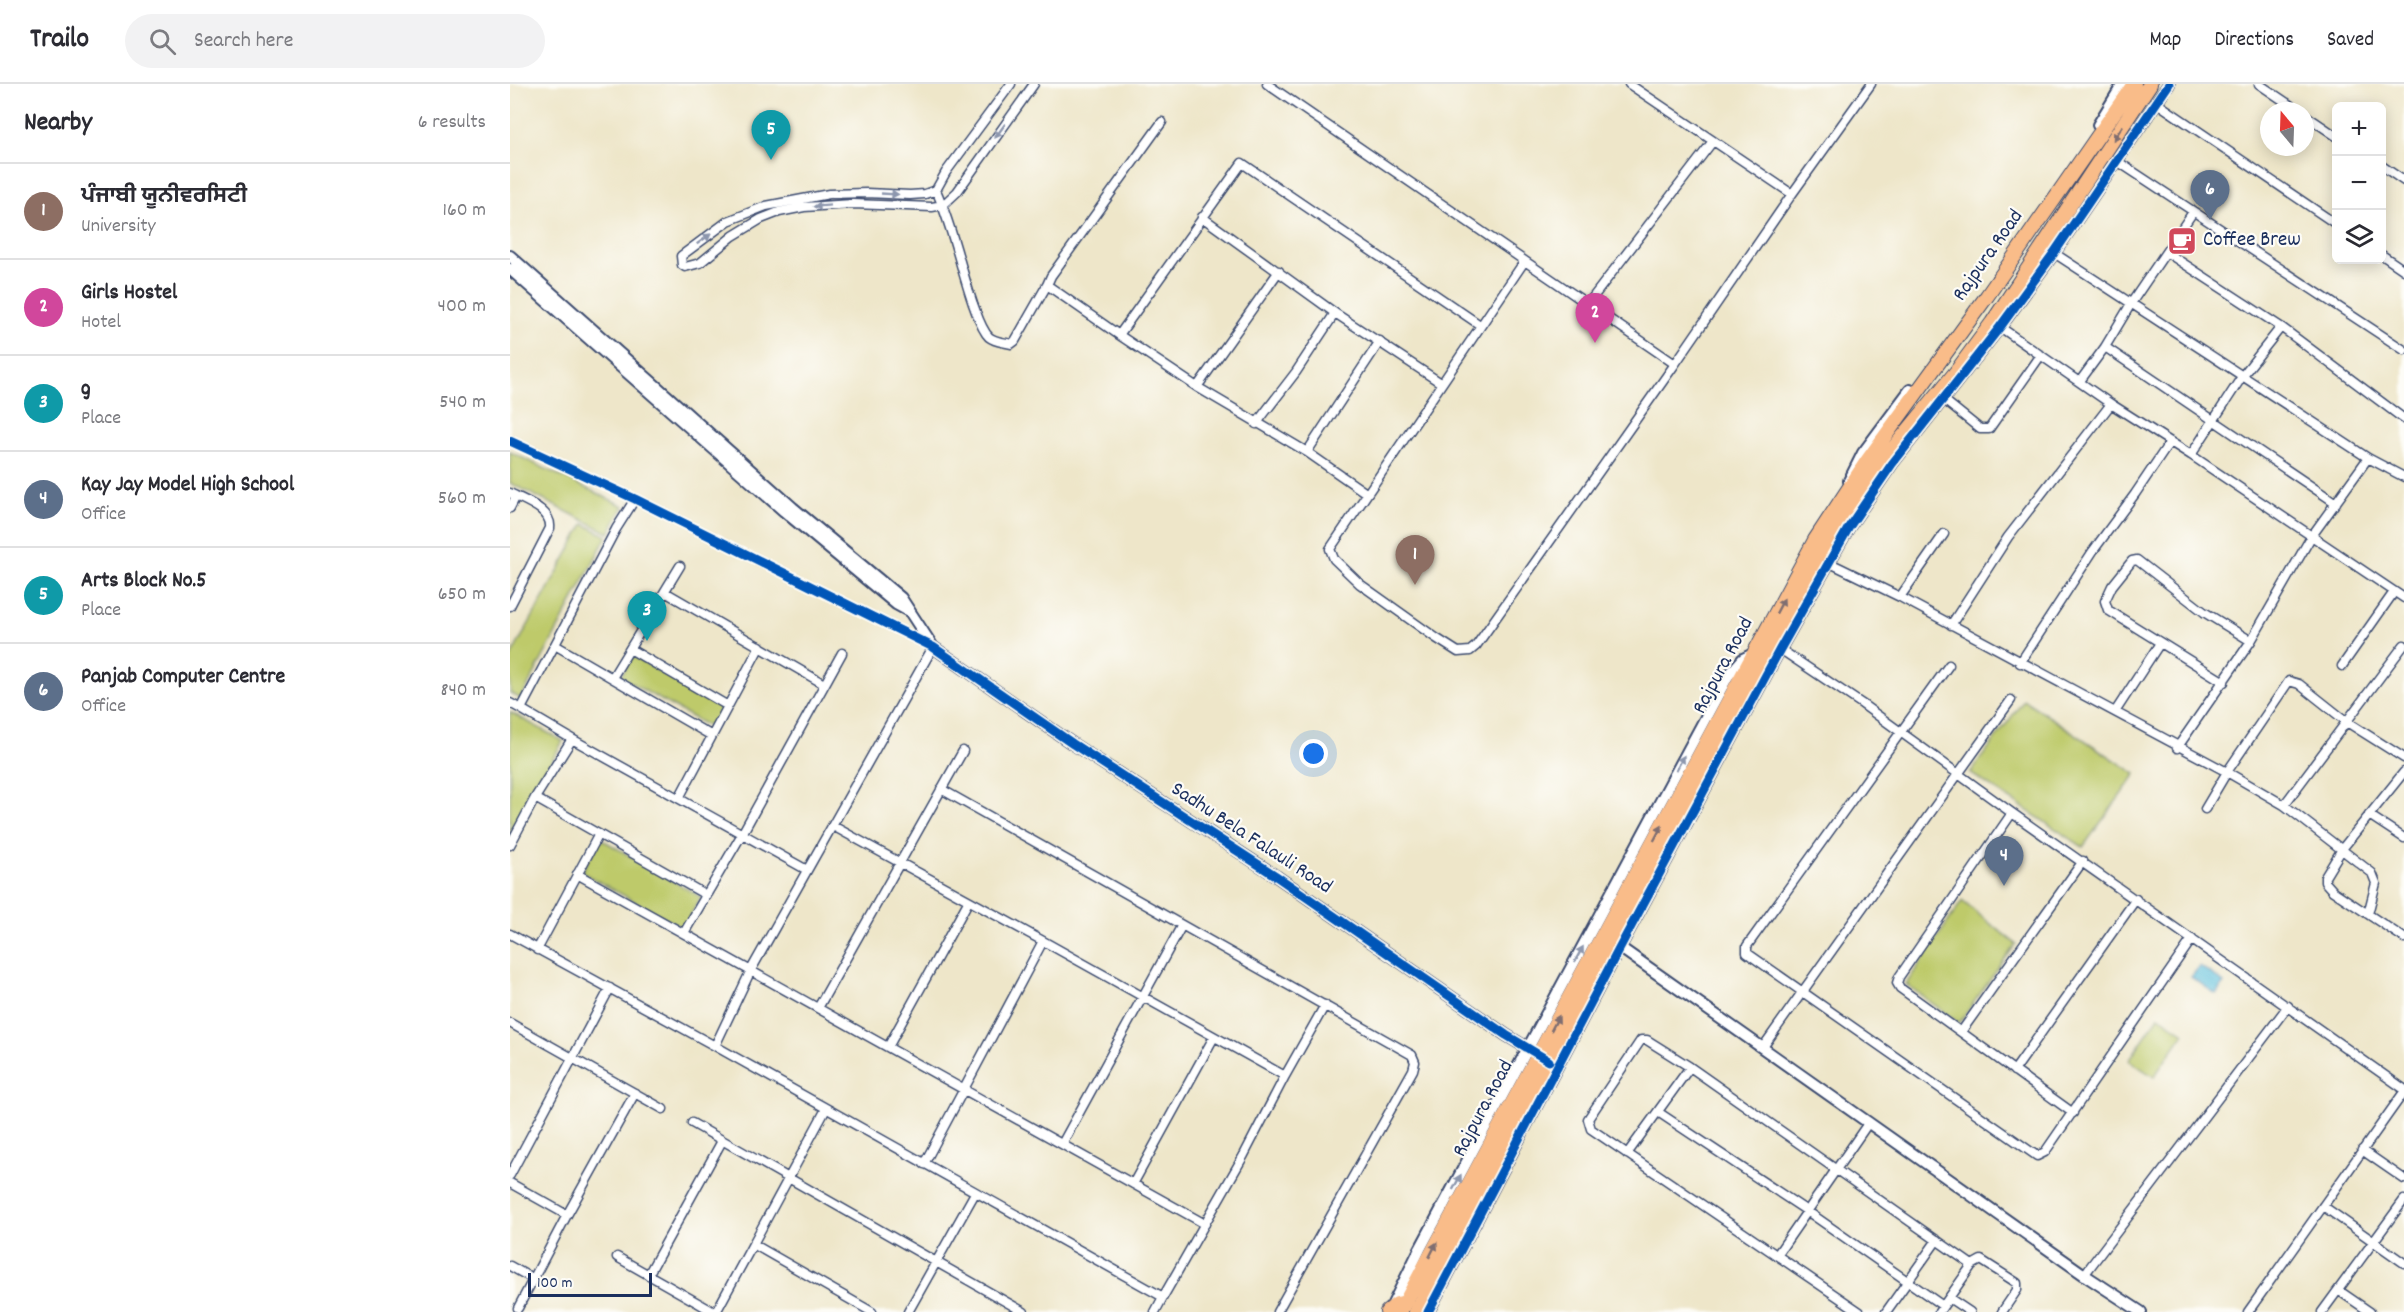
<!DOCTYPE html>
<meta charset="utf-8">
<style>
:root{--surface:#fff;--page:#f2f2f3;--text:#2b2b33;--muted:#7c7c81;--line:#e1e1e2;--accent:#d1495b}
body{margin:0;font-family:Dekko,"Noto Sans Gurmukhi",sans-serif;background:var(--page);color:var(--text)}
.controls{position:absolute;right:18px;top:18px;display:grid;overflow:hidden;border-radius:9px;box-shadow:0 3px 15px #0003}
.controls button{width:54px;height:54px;display:grid;place-items:center;padding:0;border:0;border-bottom:2px solid var(--line);background:var(--surface);color:var(--text);font:30px sans-serif}
.compass{position:absolute;left:1750px;top:18px;width:54px;height:54px;border-radius:50%;background:var(--surface);box-shadow:0 3px 15px #0003;rotate:341deg}
.scale{position:absolute;left:18px;bottom:15px;width:124px;box-sizing:border-box;padding-left:6px;border:3px solid #1b2f5e;border-top:0;font-size:16px;line-height:21px;white-space:nowrap;color:#1b2f5e;-webkit-text-stroke:4px #fdfcf7;paint-order:stroke}
.you{position:absolute;left:804px;top:670px;width:21px;height:21px;margin:-15px;border:4px solid #fff;border-radius:50%;background:#1a73e8;box-shadow:0 0 0 9px #1a73e833}
.badge{display:grid;place-items:center;width:39px;height:39px;border-radius:50%;background:var(--accent);color:#fff;font-size:20px;font-weight:700}
.pin{position:absolute;translate:-50% -50px;filter:drop-shadow(0 2px 3px #0008)}
.pin::after{content:'';position:absolute;top:32px;width:21px;height:18px;background:inherit;clip-path:polygon(0 0,100% 0,50% 100%)}
.list{margin:0;padding:0;list-style:none}
h2{display:flex;justify-content:space-between;align-items:center;height:78px;margin:0;padding:0 24px;font-size:26px}
h2 small{font-size:20px;font-weight:400;color:var(--muted)}
.list li{display:grid;grid-template-columns:39px 1fr auto;gap:18px;align-items:center;box-sizing:border-box;height:96px;padding:0 24px;border-top:2px solid var(--line)}
.list b{display:block;font-size:22px;white-space:nowrap}
.list p{margin:0;font-size:20px;white-space:nowrap;color:var(--muted)}
.list em{font-size:20px;font-style:normal;color:var(--muted)}
.icon{flex:none;width:33px;height:33px;fill:none;stroke:currentColor;stroke-width:2;stroke-linecap:round;stroke-linejoin:round}
.map{position:relative;flex:none;width:1894px;height:1228px;overflow:hidden}
header{display:flex;align-items:center;gap:36px;box-sizing:border-box;height:84px;padding:0 30px;background:var(--surface);border-bottom:2px solid var(--line)}
header strong{font-size:28px}
nav{display:flex;gap:33px;margin-inline-start:auto;font-size:21px}
.search{width:420px;height:54px;background:var(--page);display:flex;align-items:center;gap:15px;box-sizing:border-box;padding:0 21px;border-radius:33px;color:var(--muted);font-size:22px}
main{display:flex}
aside{flex:1;background:var(--surface)}
.map>svg:first-child{display:block}
</style>
<header>
<strong>Trailo</strong>
<div class="search"><svg class="icon" aria-label="search" viewBox="0 0 24 24"><circle cx="10" cy="10" r="6"/><path d="M15 15l6 6"/></svg>Search here</div>
<nav><a>Map</a><a>Directions</a><a>Saved</a></nav>
</header>
<main>
<aside>
<h2>Nearby<small>6 results</small></h2>
<ul class="list">
<li><span class="badge" style="background:#8d6e63">1</span><div><b>ਪੰਜਾਬੀ ਯੂਨੀਵਰਸਿਟੀ</b><p>University</p></div><em>160 m</em></li>
<li><span class="badge" style="background:#d1479c">2</span><div><b>Girls Hostel</b><p>Hotel</p></div><em>400 m</em></li>
<li><span class="badge" style="background:#0f9aa8">3</span><div><b>g</b><p>Place</p></div><em>540 m</em></li>
<li><span class="badge" style="background:#5c6f8a">4</span><div><b>Kay Jay Model High School</b><p>Office</p></div><em>560 m</em></li>
<li><span class="badge" style="background:#0f9aa8">5</span><div><b>Arts Block No.5</b><p>Place</p></div><em>650 m</em></li>
<li><span class="badge" style="background:#5c6f8a">6</span><div><b>Panjab Computer Centre</b><p>Office</p></div><em>840 m</em></li>
</ul>
</aside>
<div class="map">
<svg width="1894" height="1228" viewBox="0 0 1894 1228">
<rect width="100%" height="100%" fill="#fdfcf7"/>
<filter id="ink" filterUnits="userSpaceOnUse"><feTurbulence type="fractalNoise" baseFrequency=".0167" numOctaves="2"/><feDisplacementMap in="SourceGraphic" scale="12" xChannelSelector="R" yChannelSelector="G"/><feConvolveMatrix kernelMatrix="1 2 1 2 8 2 1 2 1" color-interpolation-filters="sRGB"/></filter>
<filter id="wash" filterUnits="userSpaceOnUse"><feTurbulence type="fractalNoise" baseFrequency=".008" numOctaves="4" result="noise"/><feDisplacementMap in="SourceGraphic" scale="24" xChannelSelector="R" yChannelSelector="G"/><feGaussianBlur stdDeviation="1.35" result="paint"/><feColorMatrix in="noise" values="0 0 0 0 0 0 0 0 0 0 0 0 0 0 0 0 0 1.4 0 .05"/><feComposite in="paint" operator="in"/></filter>
<g filter="url(#wash)">
<rect width="100%" height="100%" fill="#eee6c9"/>
<!-- green -->
<path fill="#beca6b" stroke="#6c7c64" stroke-width="1.5" d="M0,368L114,422L99,449L0,399Z
M74,440L97,452L11,615L0,609V574Z
M123,572L212,624L201,644L110,593Z
M1514,616L1626,690L1573,763L1460,689Z
M0,628L53,657L0,749Z
M91,755L191,813L173,844L71,788Z
M1452,817L1506,860L1449,939L1396,900Z
M1649,932L1674,949L1644,993L1619,976Z"/>
<!-- water -->
<path fill="#5dbfdb" stroke="#3c779c" stroke-width="1.5" d="M1690,882L1714,899L1706,910L1681,893Z"/>
</g>
<g filter="url(#ink)">
<g fill="none" stroke-linecap="round" stroke-linejoin="round">
<!-- minor casing -->
<g stroke="#3b4a6e" stroke-width="11">
<path id="minor" d="M501,0L436,88L426,106L415,110L400,111L357,109L319,110L256,122L218,137L171,172L172,181L175,183L190,179L223,152L251,135L269,128L294,123L343,120L422,123L433,121L447,108L524,0
M757,0L1165,280L1282,110
M1119,0L1282,110L1361,0
M1749,0L1789,27
M1647,19L1826,140
M1795,31L1826,52
M1607,77L1894,266
M1872,82L1894,97
M426,106C442,142 450,182 463,220C467,230 471,245 479,253C485,258 494,258 501,260L505,257L537,201L609,251
M692,133L825,229L931,299
M1656,168L1771,243L1894,335
M1544,169L1858,374L1894,393
M1872,171L1894,186
M1014,178L820,465L824,475L850,500L926,554L948,568L960,567L966,562L1165,280
M537,201L541,192L652,38
M1077,221L1203,57
M1490,243L1601,320L1681,371L1894,514
M1595,263L1826,419
M1570,297L1595,263L1622,218L1683,128
M687,303L769,187
M1434,316L1470,345H1479L1531,271
M746,340L786,288L825,229
M0,357L125,415L423,563L241,886L205,962L0,850
M797,368L870,257
M1681,371L1733,291L1771,243
M0,409C14,417 42,425 40,444L0,522
M856,409L797,368L687,303L609,251L732,79L970,241
M0,424L6,412
M1318,478L1390,513L1717,688L1774,721L1862,789L1866,799L1858,830
M155,508L314,600
M1390,513L1434,450
M1441,541L1498,453L1601,320
M45,561L202,652
M120,565L218,622
M1270,565L1352,620L1502,729L1894,1005
M1510,579L1583,467L1625,410L1660,358
M1439,581L1237,862V869L1527,1072L1535,1068L1682,855
M1832,582L1884,508
M102,594L170,482
M1714,598L1598,526L1595,517L1602,502L1622,477L1627,476L1694,528L1741,557
M0,619L11,625L106,445L125,415
M1605,628L1650,559
M62,655L297,786
M1667,664L1741,557L1801,453L1858,374
M1894,688L1832,765L1815,793V798L1823,807L1894,854
M431,705L902,971L905,978L903,986L767,1228
M25,714L196,811
M169,714L250,562
M1774,721L1894,561
M1695,725L1717,688L1779,597L1789,600L1837,638L1894,674
M1502,729L1389,893L1387,899L1390,904L1563,1029
M1859,731L1894,754
M323,742L533,857L414,1080
M0,761L25,714L62,655L11,625
M67,790L695,1140
M174,849L232,750L332,569
M533,857L775,992L734,1071L653,1213
M27,866L89,750
M308,924L453,667
M0,939L153,1025
M1451,948L1573,777
M205,962L653,1213L645,1228
M378,963L458,818
M1253,963L1501,616
M1504,987L1626,815
M775,992L815,921
M316,1025L243,1160L362,1228
M1148,1028L1297,1127L1433,1222
M182,1039L514,1228
M552,1060L672,841
M1852,1066L1894,1095
M1117,1070L1180,983
M0,1091L100,904
M0,1099L57,1131L8,1224
M623,1100L704,953
M1813,1122L1894,1179
M57,1131L125,1009
M1267,1171L1359,1038
M107,1173L204,1228
M0,1182L23,1195
M138,1191L212,1057
M1574,1191L1778,922
M1828,1206L1860,1228
M1439,1214L1460,1228
M206,1228L243,1160
M398,1228L465,1109
M1350,1228L1081,1045L1078,1035L1131,956H1137L1180,983L1462,1181L1471,1176L1507,1199V1206L1492,1228
M1376,1228L1427,1156
M1429,1228L1462,1181
M1738,1228L1894,1008
M1812,1228L1894,1116"/>
</g>
<!-- tertiary casing -->
<g stroke="#3b4a6e" stroke-width="14">
<path id="tertiary" d="M1588,41L1613,0
M0,172L283,424L391,514L423,563L563,660L766,792L996,951L1034,974
M0,185L274,427L386,520L397,526
M1339,397L1353,369L1400,306
M1105,860L1576,1192L1631,1228
M881,1224L910,1165L1218,592L1233,575L1243,570
M918,1228L1110,863L1270,565L1339,443L1382,380L1490,243L1544,169L1659,0"/>
</g>
<!-- primary casing -->
<g stroke="#3b4a6e" stroke-width="16">
<path id="primary" d="M877,1228L887,1220L896,1218"/>
</g>
<!-- trunk casing -->
<g stroke="#3b4a6e" stroke-width="16">
<path id="trunk" d="M890,1228L1305,456L1357,377L1477,212L1624,0
M906,1228L1079,901L1104,859L1182,709L1318,459L1373,377L1446,288L1482,239L1640,0"/>
</g>
<!-- minor -->
<use href="#minor" stroke="#fff" stroke-width="8"/>
<!-- tertiary -->
<use href="#tertiary" stroke="#fff" stroke-width="10"/>
<!-- primary -->
<use href="#primary" stroke="#f9bc89" stroke-width="14"/>
<!-- trunk -->
<use href="#trunk" stroke="#f9bc89" stroke-width="14"/>
<!-- cycleway casing -->
<g stroke="#fdfcf7" stroke-width="13">
<path id="cycleway" d="M0,357L125,415L423,563L563,660L766,792L996,951L1039,977
M918,1228L1110,863L1270,565L1339,443L1382,380L1490,243L1544,169L1659,0"/>
</g>
<!-- cycleway -->
<use href="#cycleway" stroke="#0057b8" stroke-width="9"/>
</g>
<!-- one-way arrows -->
<defs><path id="oneway-solid" d="M-6-.8H1V-3.2L6.5 0L1 3.2V.8H-6Z" transform="scale(1.5)"/></defs>
<g fill="#8d97ae">
<use href="#oneway-solid" transform="translate(490 47) rotate(126)"/>
<use href="#oneway-solid" transform="translate(380 110) rotate(3)"/>
<use href="#oneway-solid" transform="translate(312 122) rotate(176)"/>
<use href="#oneway-solid" transform="translate(194 155) rotate(-36)"/>
<use href="#oneway-solid" transform="translate(1170 679) rotate(-62)"/>
<use href="#oneway-solid" transform="translate(1069 870) rotate(-61)"/>
<use href="#oneway-solid" transform="translate(947 1098) rotate(-62)"/>
</g>
<g fill="#7f6e71">
<use href="#oneway-solid" transform="translate(1608 49) rotate(123)"/>
<use href="#oneway-solid" transform="translate(1270 522) rotate(-62)"/>
<use href="#oneway-solid" transform="translate(1148 749) rotate(-62)"/>
<use href="#oneway-solid" transform="translate(1045 939) rotate(-62)"/>
<use href="#oneway-solid" transform="translate(923 1166) rotate(-63)"/>
</g>
</g>
<!-- icons -->
<defs>
<g id="cafe-square" transform="scale(1.5)"><rect x="-9" y="-9" width="18" height="18" rx="4" fill="#d1495b" stroke="#fdfcf7"/><path d="M-5.5-4.5H6V0H3Q3 3.5 0 3.5H-2.5Q-5.5 3.5-5.5 0ZM3-3.2v2h1.7v-2ZM-6 4.5H4V6H-6Z" fill="#fff"/></g>
</defs>
<g fill-rule="evenodd">
<use href="#cafe-square" x="1672" y="157"/>
</g>
<g text-anchor="middle" dominant-baseline="central" stroke-width="4.5" stroke-linejoin="round" paint-order="stroke">
<!-- poi labels -->
<g font-size="21" fill="#1b2f5e" stroke="#fdfcf7" text-anchor="start">
<text x="1693" y="157">Coffee Brew</text>
</g>
<!-- street labels -->
<g font-size="21" fill="#1b2f5e" stroke="#fdfcf7">
<text transform="translate(1479 172) rotate(-55)">Rajpura Road</text>
<text transform="translate(1214 582) rotate(-62)">Rajpura Road</text>
<text transform="translate(741 755) rotate(33)">Sadhu Bela Falauli Road</text>
<text transform="translate(974 1025) rotate(-62)">Rajpura Road</text>
</g>
</g>
</svg>
<div class="controls">
<button>+</button>
<button>−</button>
<button><svg class="icon" aria-label="layers" viewBox="0 0 24 24"><path d="M12 4l9 5-9 5-9-5zM3 14l9 5 9-5"/></svg></button>
</div>
<svg class="compass" viewBox="-18 -18 36 36"><path d="M0-13l5 13h-10z" fill="#e53935"/><path d="M0 13l5-13h-10z" fill="#7c7c81"/></svg>
<div class="scale">100 m</div>
<div class="you"></div>
<div class="pin badge" style="left:905px;top:501px;background:#8d6e63">1</div>
<div class="pin badge" style="left:1085px;top:259px;background:#d1479c">2</div>
<div class="pin badge" style="left:137px;top:557px;background:#0f9aa8">3</div>
<div class="pin badge" style="left:1494px;top:802px;background:#5c6f8a">4</div>
<div class="pin badge" style="left:261px;top:76px;background:#0f9aa8">5</div>
<div class="pin badge" style="left:1700px;top:136px;background:#5c6f8a">6</div>
</div>
</main>
